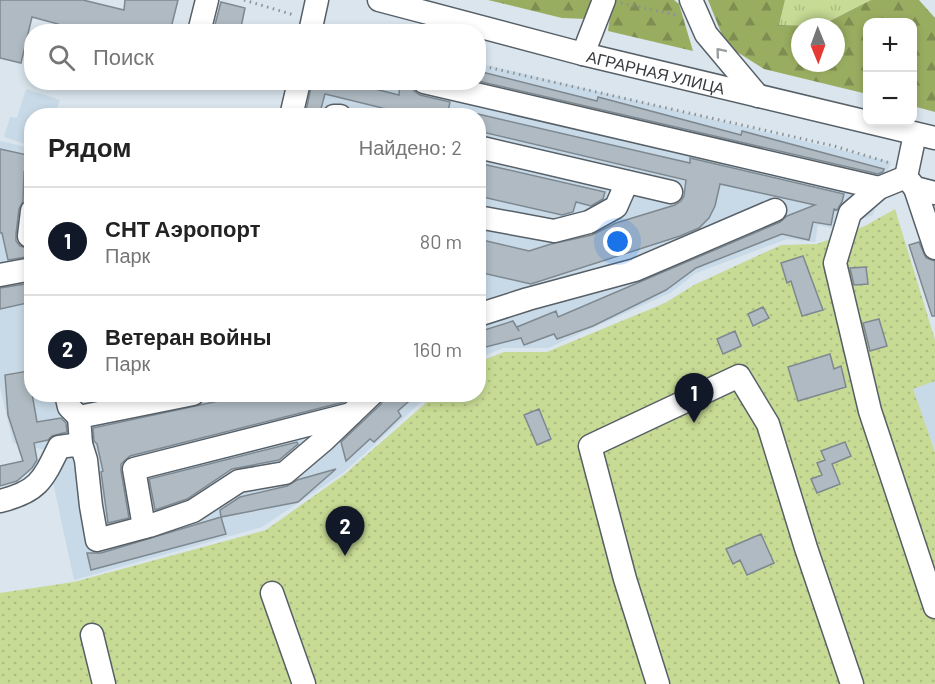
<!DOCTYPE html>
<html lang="ru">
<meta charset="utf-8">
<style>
:root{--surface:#fff;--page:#f6f6f6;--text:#222;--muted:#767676;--line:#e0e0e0;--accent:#111827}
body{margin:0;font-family:Barlow,sans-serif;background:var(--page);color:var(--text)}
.controls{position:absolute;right:18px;top:18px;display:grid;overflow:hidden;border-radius:12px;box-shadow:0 3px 9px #0003}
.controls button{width:54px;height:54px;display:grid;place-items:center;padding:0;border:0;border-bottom:2px solid var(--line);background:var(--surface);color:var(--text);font:30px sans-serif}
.compass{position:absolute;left:791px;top:18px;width:54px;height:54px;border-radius:50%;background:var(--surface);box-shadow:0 3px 9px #0003;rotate:179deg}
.you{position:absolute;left:618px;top:242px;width:21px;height:21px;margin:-15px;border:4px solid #fff;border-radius:50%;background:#1a73e8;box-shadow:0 0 0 9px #1a73e833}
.badge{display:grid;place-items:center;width:39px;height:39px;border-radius:50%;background:var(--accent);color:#fff;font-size:20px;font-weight:700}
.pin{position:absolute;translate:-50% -50px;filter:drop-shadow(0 2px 3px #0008)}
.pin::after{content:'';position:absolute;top:32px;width:21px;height:18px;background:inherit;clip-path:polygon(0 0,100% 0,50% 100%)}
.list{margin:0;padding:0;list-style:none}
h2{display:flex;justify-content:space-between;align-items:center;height:78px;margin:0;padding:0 24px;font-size:26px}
h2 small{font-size:20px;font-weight:400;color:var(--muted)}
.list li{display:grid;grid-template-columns:39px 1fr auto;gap:18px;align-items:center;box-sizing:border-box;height:108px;padding:0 24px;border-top:2px solid var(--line)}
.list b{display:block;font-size:22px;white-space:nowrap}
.list p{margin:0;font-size:20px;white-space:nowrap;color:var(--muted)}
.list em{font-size:20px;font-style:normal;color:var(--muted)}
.icon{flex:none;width:33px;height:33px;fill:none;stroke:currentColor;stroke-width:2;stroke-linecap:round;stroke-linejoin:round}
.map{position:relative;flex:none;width:935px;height:684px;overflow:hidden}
.search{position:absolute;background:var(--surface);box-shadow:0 3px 9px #0003;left:24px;top:24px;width:462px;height:66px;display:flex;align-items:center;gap:15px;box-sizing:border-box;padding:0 21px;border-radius:24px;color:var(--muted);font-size:22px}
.panel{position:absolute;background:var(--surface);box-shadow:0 3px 9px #0003;left:24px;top:108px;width:462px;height:294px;border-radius:24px}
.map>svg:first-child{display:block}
</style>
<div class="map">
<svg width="935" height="684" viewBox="0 0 935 684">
<defs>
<pattern id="grass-tufts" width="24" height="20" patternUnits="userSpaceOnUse" patternTransform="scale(1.5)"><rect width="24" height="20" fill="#c7db94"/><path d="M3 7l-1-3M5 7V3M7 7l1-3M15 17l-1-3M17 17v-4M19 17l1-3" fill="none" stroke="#acbd81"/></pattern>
<pattern id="forest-firs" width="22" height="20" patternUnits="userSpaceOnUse" patternTransform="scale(1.5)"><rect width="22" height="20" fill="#99ad61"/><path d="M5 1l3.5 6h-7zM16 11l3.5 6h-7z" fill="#7e8e51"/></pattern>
<pattern id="garden-dots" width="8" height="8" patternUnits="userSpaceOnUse" patternTransform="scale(1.5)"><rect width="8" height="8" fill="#c7db94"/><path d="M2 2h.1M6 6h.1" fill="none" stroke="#acbd81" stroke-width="1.8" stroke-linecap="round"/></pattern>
</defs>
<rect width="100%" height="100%" fill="#dae5ed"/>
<!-- built -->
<path fill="#c8dae7" d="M479,63L891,162L873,215L835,229L818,225L815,242L787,239L696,273L670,293L548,348H503L479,358L478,116H286L294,83L478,82Z
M26,89L60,100L55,115L32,116L31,146L4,137L10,117L17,118Z
M0,141L31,148L32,394L429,395L343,473L262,527L74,580L46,450L13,443L0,387Z
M935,381V452L912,388Z"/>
<!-- grass -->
<path fill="url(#grass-tufts)" d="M785,0H871L820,26L779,25Z"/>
<!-- forest -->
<path fill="url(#forest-firs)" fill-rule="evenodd" d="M488,0H591L586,19L562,18Z
M612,0H674L679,4L693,51L608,31Z
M708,0H785L779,25L820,26L871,0H919L935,18V112L913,106L912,22H868L867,94L764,69L726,45ZM800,27H836V63H800Z"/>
<!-- garden -->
<path fill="url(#garden-dots)" d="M895,209L935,340V381L913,389L935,452V684H0V593L74,582L266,530L345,474L435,395L478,394L479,362L504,352H547L665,303L694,285L781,245L817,244L865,226Z"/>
<!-- building -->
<path fill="#afbac2" stroke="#7e8890" stroke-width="1.5" d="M0,0H83L124,10L125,0H178L170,32H56L58,24L32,17L21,63L0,58Z
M221,2L245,8L240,32H213Z
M478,71L597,101L598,97L741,135L742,131L884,169L883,172L878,174L478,81Z
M312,82H347L399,95L400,82H411L414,91L420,95L450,102L447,116H415L325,94L319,116H305Z
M478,114L668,158L690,163V158L844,194L842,202L837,210L834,209L831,225L813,222L809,240L782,234L696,268L666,290L593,326L557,339L554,334L524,345L521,338L478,349V332L513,321L519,331L517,327L556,311L558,317L780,222L787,216L815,205L720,184L715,206L709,218L699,228L680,236L531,284L478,272V239L529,251L551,244L592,235L616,223L675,205L681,201L684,196L686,180L478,131Z
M0,149L32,156V174L24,172L23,201L19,209L16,234V241L20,246L32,249V256L8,260L2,233H0Z
M478,163L605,192L603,199L591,206L576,202L573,212L562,215L478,196Z
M919,242L926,258L935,261V316H932L909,245Z
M803,256L823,310L802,316L791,281L787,283L781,263Z
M866,267L868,284L854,285L850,268Z
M32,283V302L0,309V288Z
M763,307L769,318L753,326L748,314Z
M879,319L887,346L870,351L863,323Z
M735,331L741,346L723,354L717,339Z
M830,354L834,369L841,366L846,387L798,401L788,367Z
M28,371L37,422L61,418L66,423L67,432L52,436L48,440L34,443L37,460L32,468L17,481L0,486V466L23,461L8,415L5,375Z
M251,394H352L344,402L130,456L121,464V471L129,518L108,523L101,472L103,471L97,444L94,441L93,428Z
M385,394H417L398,411L401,416L374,442L370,439L346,461L341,442L381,404Z
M539,409L551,439L537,445L524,415Z
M297,442L298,444L279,460L232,469L187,499L155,510L149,479Z
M845,442L851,456L832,464L840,484L817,493L811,479L822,475L817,463L825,460L821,451Z
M336,469L298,502L221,517L220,510L240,497L287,486L297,480Z
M221,517L226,534L91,570L87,553H101Z
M761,534L774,563L747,575L740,560L733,564L726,549Z"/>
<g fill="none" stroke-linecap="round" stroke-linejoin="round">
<!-- minor casing -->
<g stroke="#576067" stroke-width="25">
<g id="minor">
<path id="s1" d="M379,0L583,54L935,138"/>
<path d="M691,0L706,34L758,96"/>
<path d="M199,32L207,0"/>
<path d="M310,32L317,0"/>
<path d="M583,54L604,0"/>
<path d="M424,82L879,188"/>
<path d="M291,116L299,82"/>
<path d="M334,116H340"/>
<path d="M915,134L906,177L915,188L935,193"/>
<path d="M478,147L671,192"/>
<path d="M906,177L879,188L850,213L835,263L870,411L935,607"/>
<path d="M915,188L935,248"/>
<path d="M32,211L29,236L32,235"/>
<path d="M478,217L554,231L589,222L616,207L627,182"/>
<path d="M0,275L32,269"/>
<path d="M478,315L528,299L635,270L775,210"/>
<path d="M66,394L69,407L79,417"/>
<path d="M81,444L79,417L193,394"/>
<path d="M0,501C38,492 43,480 59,447L81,444L86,460L91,506L97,540L149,526L193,511L239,481L285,473L324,440L372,394"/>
<path d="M144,527L134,469L351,414"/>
<path d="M272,593L304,684"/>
<path d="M92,635L104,684"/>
<path d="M658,684L625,579L590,446L739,376L768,424L806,548L852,684"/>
</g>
</g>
<!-- path -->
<path stroke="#8a9297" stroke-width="3" stroke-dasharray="1.5 4.5" stroke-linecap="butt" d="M244,0L294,15
M621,3L676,15
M478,65L834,146L890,163"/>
<!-- minor -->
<use href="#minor" stroke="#fff" stroke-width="22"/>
</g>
<!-- one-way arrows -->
<defs><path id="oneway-chevron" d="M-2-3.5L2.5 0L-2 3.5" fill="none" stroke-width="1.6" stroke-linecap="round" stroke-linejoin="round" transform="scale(1.5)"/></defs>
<use stroke="#9b9d9e" href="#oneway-chevron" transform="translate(720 52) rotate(-130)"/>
<g text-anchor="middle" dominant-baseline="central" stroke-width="6" stroke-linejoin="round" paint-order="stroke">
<!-- street labels -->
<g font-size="16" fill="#373b3e" stroke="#dae5ed">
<text stroke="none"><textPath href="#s1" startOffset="286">АГРАРНАЯ УЛИЦА</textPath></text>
</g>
</g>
</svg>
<div class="controls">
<button>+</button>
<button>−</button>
</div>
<svg class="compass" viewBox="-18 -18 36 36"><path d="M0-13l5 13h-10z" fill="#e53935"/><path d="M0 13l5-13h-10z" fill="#767676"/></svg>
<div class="you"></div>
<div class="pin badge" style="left:694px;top:423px">1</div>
<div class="pin badge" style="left:345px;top:556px">2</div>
<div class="search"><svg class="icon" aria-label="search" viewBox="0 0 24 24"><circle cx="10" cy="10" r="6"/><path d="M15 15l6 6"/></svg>Поиск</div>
<section class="panel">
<h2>Рядом<small>Найдено: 2</small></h2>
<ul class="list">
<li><span class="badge">1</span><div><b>СНТ Аэропорт</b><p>Парк</p></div><em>80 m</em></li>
<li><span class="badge">2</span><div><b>Ветеран войны</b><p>Парк</p></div><em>160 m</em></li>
</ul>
</section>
</div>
